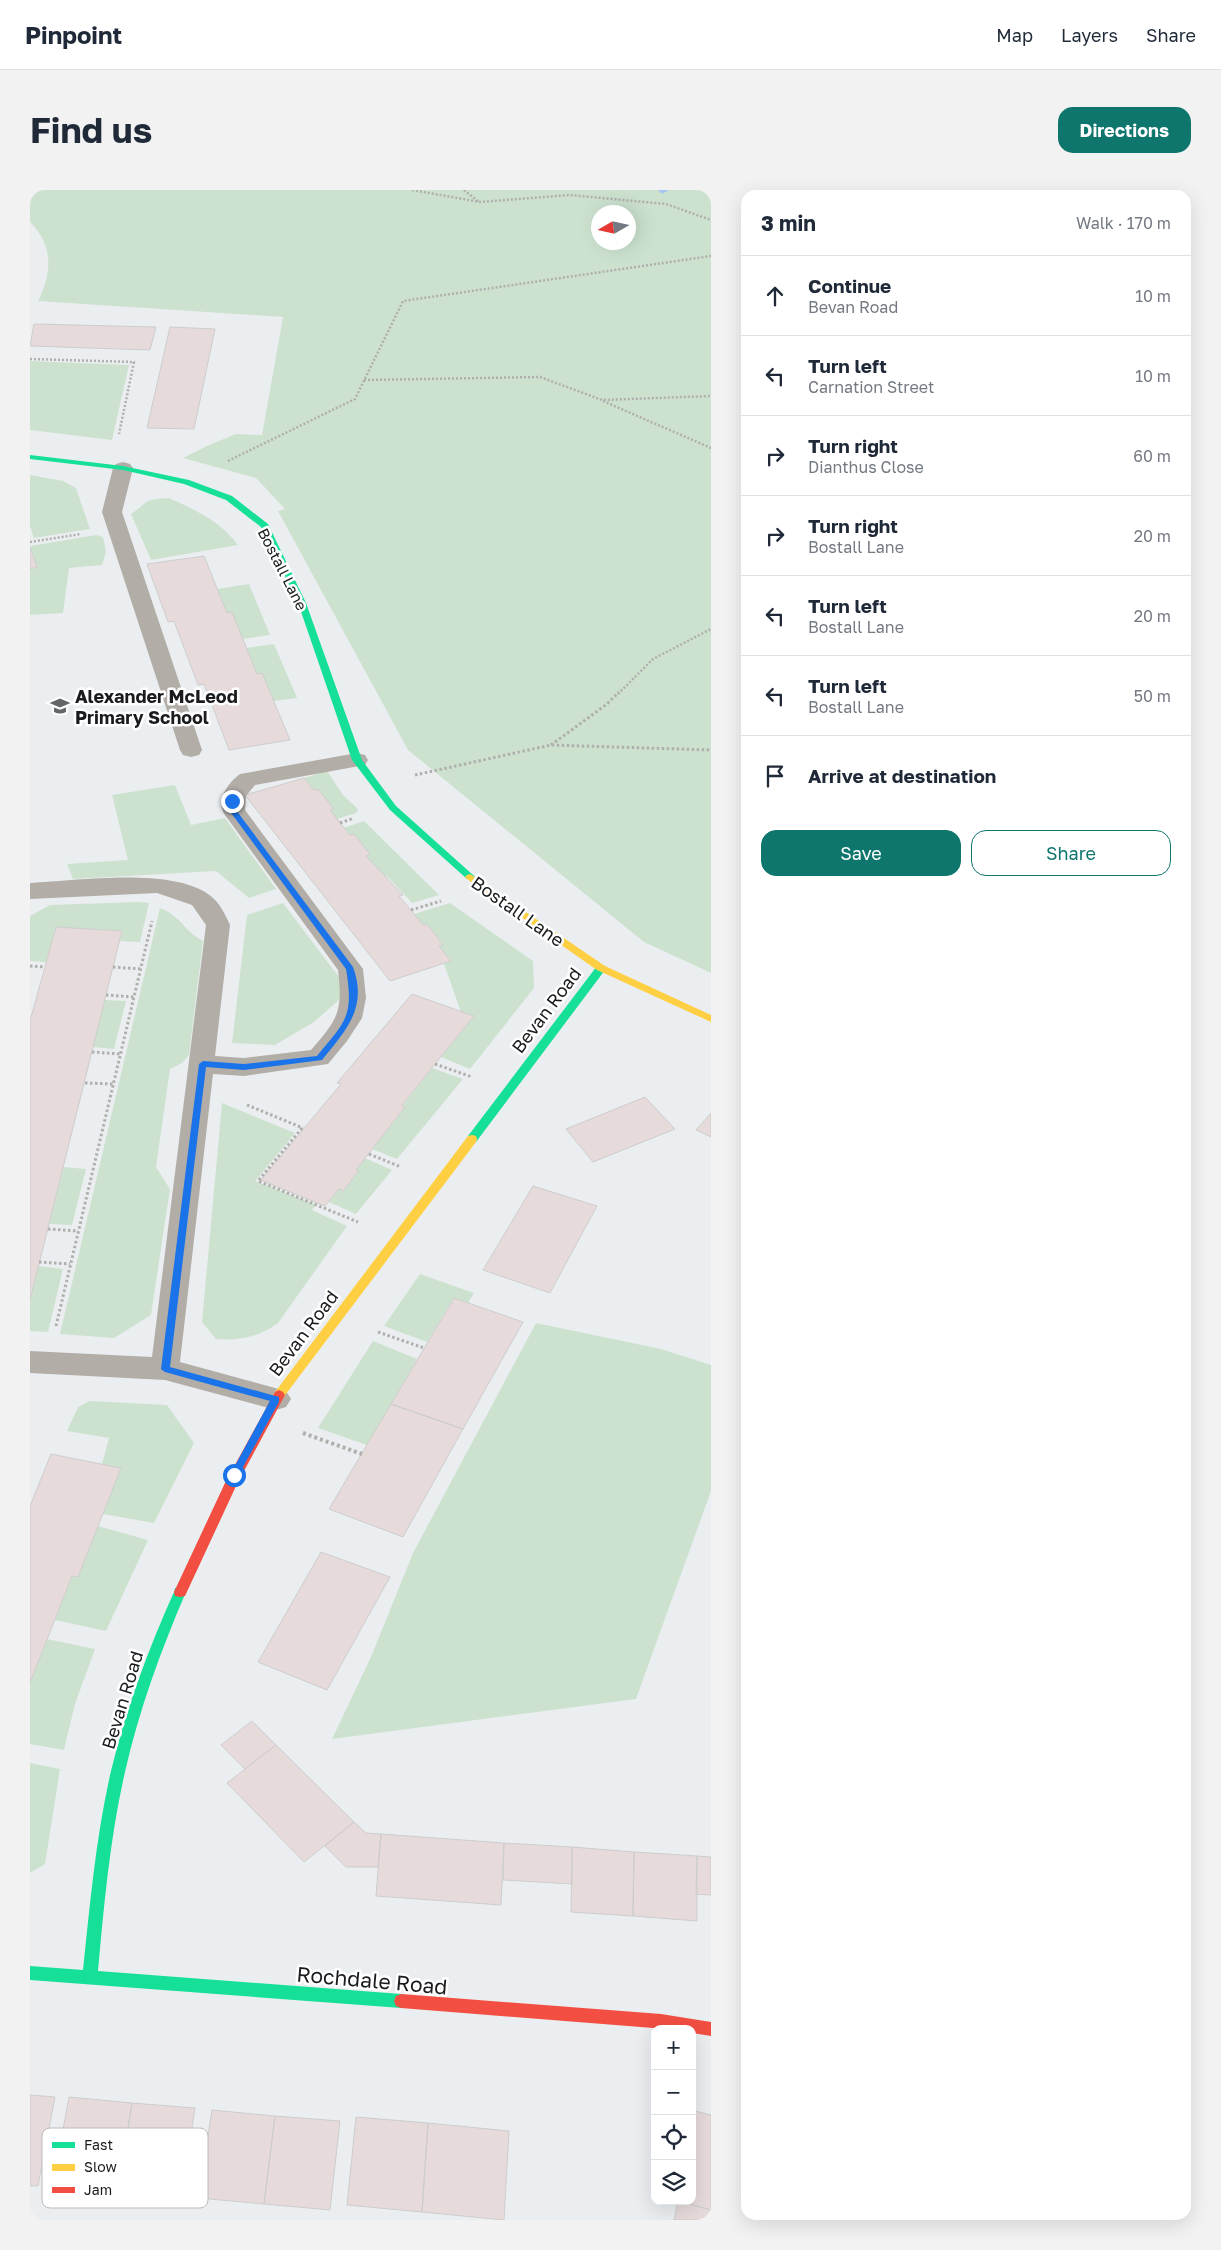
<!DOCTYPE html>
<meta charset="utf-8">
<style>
:root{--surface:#fff;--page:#f2f2f3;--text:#1f2937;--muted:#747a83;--line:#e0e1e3;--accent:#0f766e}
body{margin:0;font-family:"Golos Text",sans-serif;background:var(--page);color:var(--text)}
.controls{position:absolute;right:15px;bottom:15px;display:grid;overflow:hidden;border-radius:10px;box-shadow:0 5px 20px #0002}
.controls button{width:45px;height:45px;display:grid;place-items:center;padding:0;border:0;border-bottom:1px solid var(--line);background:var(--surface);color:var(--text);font:25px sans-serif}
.compass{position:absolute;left:561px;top:15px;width:45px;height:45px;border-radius:50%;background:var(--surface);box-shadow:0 5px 20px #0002;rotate:261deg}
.stop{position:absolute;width:15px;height:15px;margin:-11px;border:4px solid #1a73e8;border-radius:50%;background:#fff}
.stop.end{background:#1a73e8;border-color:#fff;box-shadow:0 1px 5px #0008}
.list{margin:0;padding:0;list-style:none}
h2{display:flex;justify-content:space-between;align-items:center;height:65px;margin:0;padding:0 20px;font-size:21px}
h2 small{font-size:16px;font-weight:400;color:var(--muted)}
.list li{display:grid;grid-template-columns:32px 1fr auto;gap:15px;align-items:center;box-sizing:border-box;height:80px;padding:0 20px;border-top:1px solid var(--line)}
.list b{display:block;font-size:19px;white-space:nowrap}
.list p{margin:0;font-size:16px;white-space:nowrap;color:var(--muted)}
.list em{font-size:16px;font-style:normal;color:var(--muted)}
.actions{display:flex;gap:10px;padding:15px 20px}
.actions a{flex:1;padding:11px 0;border:1px solid var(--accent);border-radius:15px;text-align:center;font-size:18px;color:var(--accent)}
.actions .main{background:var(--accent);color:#fff}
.icon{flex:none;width:28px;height:28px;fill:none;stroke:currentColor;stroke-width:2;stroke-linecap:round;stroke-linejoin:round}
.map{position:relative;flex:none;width:681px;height:2030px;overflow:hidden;border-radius:15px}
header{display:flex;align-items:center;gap:30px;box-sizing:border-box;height:70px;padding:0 25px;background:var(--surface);border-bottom:1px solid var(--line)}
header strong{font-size:24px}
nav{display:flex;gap:28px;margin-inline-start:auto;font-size:18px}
.intro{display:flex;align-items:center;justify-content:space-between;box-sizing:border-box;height:120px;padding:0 30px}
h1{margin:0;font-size:35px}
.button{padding:12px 22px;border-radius:15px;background:var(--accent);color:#fff;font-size:18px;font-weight:700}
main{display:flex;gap:30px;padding:0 30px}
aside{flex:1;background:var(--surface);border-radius:15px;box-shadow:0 5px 20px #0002}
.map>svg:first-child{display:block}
</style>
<header>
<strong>Pinpoint</strong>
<nav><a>Map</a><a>Layers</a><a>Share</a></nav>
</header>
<div class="intro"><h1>Find us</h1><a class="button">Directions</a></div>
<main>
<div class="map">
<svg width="681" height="2030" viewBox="0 0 681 2030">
<rect width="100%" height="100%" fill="#ebeef1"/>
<!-- green -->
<path fill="#cce2cf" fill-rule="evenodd" d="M0,0H681V783L614,752L378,560L248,321L255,319L226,288L153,268L179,255L206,244L232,245L253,127L8,111C22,83 24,56 0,32ZM568,22H598V52H568Z
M0,171L99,175L82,250L0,240Z
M0,285L33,291L46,298L60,339L4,348L0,336Z
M139,308C167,321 189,330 208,355L121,370L101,324C119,312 113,309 139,308Z
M66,345L73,347L76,362L72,375L39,378L33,423L0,425V379L7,377L0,356Z
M219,394L240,445L212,449L197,423L187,399Z
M244,454L267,508L244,511L232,483L227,484L216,458Z
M297,581L313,605L328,619L326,623L307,629L300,620L303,618L288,599L284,600L274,588Z
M145,595L161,635L195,628L246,699L219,708L186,681L43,689L37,674L98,670L82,605Z
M334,631L409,705L382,713L357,686H353L336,666L340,664L313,638Z
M108,712L119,713L110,752L90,751L92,741L26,737L16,772L0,771V726L20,715Z
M253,713L309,787L311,798L310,809L284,832L245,855L202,853L217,725Z
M420,713L503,771L504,798L440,879L411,867L443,827L431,822L414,774L421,771L409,756L413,754L397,734L393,735L384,724Z
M130,718C151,726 155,742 173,751L159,865L152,873L140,879L126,977L140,999L121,1125L84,1148L30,1144Z
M75,810L96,811L84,859L63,857Z
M402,878L433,889L367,969L342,959L375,917L373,915Z
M192,913L265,943L225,991L286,1015L282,1020L317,1036L248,1133C229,1147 209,1151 186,1149L172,1132Z
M335,968L362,980L326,1024L299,1012L309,999L314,1000L328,982L326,980Z
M34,977L56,979L42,1035L19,1034Z
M8,1076L33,1079L18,1142L0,1141V1110Z
M390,1084L444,1103L438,1113L423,1109L397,1152L354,1136Z
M506,1133L631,1159L681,1175V1301L606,1509L302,1549L341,1467L383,1363Z
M343,1151L387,1169L337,1255L288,1238Z
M59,1211L137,1215L164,1253L124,1333L73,1324L91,1278L72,1274L79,1248L37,1241L48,1217Z
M68,1336L118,1350L76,1441L25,1430L42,1386L48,1387Z
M17,1449L65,1459L45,1514L34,1560L0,1554V1493Z
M0,1573L30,1579L15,1674L0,1683Z"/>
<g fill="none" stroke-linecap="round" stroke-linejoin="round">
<!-- stream -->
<path fill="#a7c5f1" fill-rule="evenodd" d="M628,0H639L632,4Z"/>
</g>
<!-- building -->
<path fill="#e6dada" stroke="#cdcdce" d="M4,134L126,137L120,160L0,156Z
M140,137L185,139L164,239L117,238Z
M0,357L7,377L0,379Z
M174,366L197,423L202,422L227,484L232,483L260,550L199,560L174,494L168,495L144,431L138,432L117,374Z
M274,588L284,600L288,599L304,619L300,620L320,645L324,644L340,664L336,666L373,705L369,706L384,724L393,735L397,734L413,755L409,756L421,771L360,791L215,605Z
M26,737L92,741L0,1110V831Z
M382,804L444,826L372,915L375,917L326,980L329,981L313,1001L309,999L295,1016L231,990L311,894L307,893Z
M615,907L645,939L563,972L536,939Z
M681,923V947L666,940Z
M503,996L567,1016L520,1103L453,1080Z
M424,1108L493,1132L433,1239L361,1214Z
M361,1214L433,1239L373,1347L299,1319Z
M21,1264L91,1278L48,1387L42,1386L0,1493V1316Z
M291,1362L360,1387L297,1500L228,1472Z
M222,1531L246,1555L215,1579L191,1555Z
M246,1555L324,1632L274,1672L197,1593Z
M324,1632L336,1643L351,1644L348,1677H316L295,1656Z
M351,1644L474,1653L471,1715L346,1706Z
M474,1653L542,1657V1694L473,1690Z
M542,1657L604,1662L603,1726L541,1722Z
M604,1662L667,1666V1731L603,1726Z
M667,1666L681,1667V1705L666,1704Z
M0,1905L25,1907L8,1996H0Z
M39,1907L102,1913L88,2000L23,1994Z
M102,1913L165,1918L152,2006L88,2000Z
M182,1920L245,1926L234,2014L168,2008Z
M665,1921L681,1925V2020L648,2011H662V1934Z
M245,1926L310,1931L300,2020L234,2014Z
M326,1927L398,1933L392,2022L317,2015Z
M398,1933L479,1941L474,2030L392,2022Z
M648,2011L681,2020V2030H644Z"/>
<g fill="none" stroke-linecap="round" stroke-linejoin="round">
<!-- path-far2 -->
<path stroke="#b1afac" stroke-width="2.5" stroke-dasharray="2 2" stroke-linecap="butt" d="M382,0L450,12L540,5L636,14L681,30
M434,0L449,12
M0,169L104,172L89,244
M334,190L510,187L572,210L681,206
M573,211L681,258
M198,271L325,209L373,111L681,66
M0,352L51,344
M588,504L623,469L681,439"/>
<!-- path-far1 -->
<path stroke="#b1afac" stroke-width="3" stroke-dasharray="2.5 2.5" stroke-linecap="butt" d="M521,555L577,514L589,502
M385,585L521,555L681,560
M310,633L324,628
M381,720L411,711
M0,776L15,777
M83,777L111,779
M76,805L104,807
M62,862L90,864
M405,874L442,887
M55,893L83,894
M217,915L273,938
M272,938L228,991L328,1032
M339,964L371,977
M18,1039L48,1041
M9,1072L40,1074
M26,1136L122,731
M348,1142L394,1158"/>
<!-- path -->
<path stroke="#b1afac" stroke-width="4" stroke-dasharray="3 3" stroke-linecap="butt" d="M273,1243L332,1264"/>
<!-- lane -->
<path fill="#b2ada7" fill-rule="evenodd" d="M93,272L100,274L103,278L92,322L172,560L169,565L161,567L153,565L150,560L72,322L83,278L86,274Z"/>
<!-- street -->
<path fill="#b2ada7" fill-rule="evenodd" d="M327,563L335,565L338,570L335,575L225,595L216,606L215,620L333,779L336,808L332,828L317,851L298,874L214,886L183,884L150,1172L256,1201L261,1209L256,1217L246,1220L135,1190L0,1183V1161L122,1167L176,735L162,715L127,703L0,709V693C47,691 139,677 178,704C189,711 195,724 200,735L185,866L214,868L281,860C308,829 313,822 308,780L195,625C185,610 198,593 210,584Z"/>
<!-- fast -->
<path fill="#16e098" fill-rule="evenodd" d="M0,265L93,276L159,290L202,306L238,334L276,413L332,570L366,616L443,685L445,687L443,689H437L360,620L322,570L268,413L231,337L196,310L154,294L93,280L0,269Z
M571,775L575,776L576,778L575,780L446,952H438L437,949L438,946L567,776Z
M150,1397L155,1398L156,1402C131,1460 109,1520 95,1582C80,1647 74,1715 68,1781L371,1804L376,1806L378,1811L376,1816L371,1818L0,1790V1776L53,1780C60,1714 66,1646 81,1581C96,1519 118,1460 144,1402L145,1398Z"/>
<!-- slow -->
<path fill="#ffcf43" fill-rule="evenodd" d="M440,684L575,776L681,825V832L567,780L437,689L435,687L437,685Z
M442,945L446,946L447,949L446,952L253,1208H245L243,1205L245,1202L438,946Z"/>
<!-- jam -->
<path fill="#f24e42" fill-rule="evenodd" d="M249,1200L253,1202L255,1205L207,1294L155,1406L150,1407L145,1406L144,1402L195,1293L245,1202Z
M371,1804L631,1824L681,1832V1846L662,1843V1839H636L371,1818L366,1816L364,1811L366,1806Z"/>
</g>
<!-- route -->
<path fill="#1a73e8" d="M202,609L205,611L206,620L323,777C338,818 316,840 292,870L214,880L176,877L140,1177L249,1207V1212L207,1288L204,1289L200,1285L240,1211L135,1182L131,1179L169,874L173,871L214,874L287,866C316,831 324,826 316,779L199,620L198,611Z"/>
<!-- icons -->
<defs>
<g id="school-bare" transform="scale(1.5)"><path d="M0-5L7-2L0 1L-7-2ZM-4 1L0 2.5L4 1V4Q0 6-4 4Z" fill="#636568" stroke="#fff" stroke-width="2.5" paint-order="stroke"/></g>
</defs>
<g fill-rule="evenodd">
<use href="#school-bare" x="30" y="516"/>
</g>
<g text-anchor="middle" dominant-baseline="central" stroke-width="5" stroke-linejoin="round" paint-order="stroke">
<!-- far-street labels -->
<g font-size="15" fill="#1a1b1e" stroke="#fff">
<text transform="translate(253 379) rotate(63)">Bostall Lane</text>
</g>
<!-- poi labels -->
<g font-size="18" font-weight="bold" fill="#1a1b1e" stroke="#fff" text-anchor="start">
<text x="45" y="506">Alexander McLeod<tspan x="45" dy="21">Primary School</tspan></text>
</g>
<!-- street labels -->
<g font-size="18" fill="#1a1b1e" stroke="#fff">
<text transform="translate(488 721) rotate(35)">Bostall Lane</text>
<text transform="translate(516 820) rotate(-53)">Bevan Road</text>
<text transform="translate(273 1143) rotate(-53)">Bevan Road</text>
<text transform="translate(92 1510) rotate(-73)">Bevan Road</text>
</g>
<!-- near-street labels -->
<g font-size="21" fill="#1a1b1e" stroke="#fff">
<text transform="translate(342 1790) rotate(5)">Rochdale Road</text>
</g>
</g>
<!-- legend -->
<rect x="12" y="1938" width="166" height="80" rx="8" fill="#fff" stroke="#babbbc" stroke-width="1"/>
<rect x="22" y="1952" width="23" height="6" fill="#16e098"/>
<rect x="22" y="1974" width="23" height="7" fill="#ffcf43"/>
<rect x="22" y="1997" width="23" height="6" fill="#f24e42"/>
<g font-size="14" fill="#1a1b1e">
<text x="54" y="1960">Fast</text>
<text x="54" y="1982">Slow</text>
<text x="54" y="2005">Jam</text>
</g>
</svg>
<div class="controls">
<button>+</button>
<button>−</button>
<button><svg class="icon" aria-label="locate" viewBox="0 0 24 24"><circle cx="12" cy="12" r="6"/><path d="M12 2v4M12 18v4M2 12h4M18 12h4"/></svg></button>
<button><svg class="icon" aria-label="layers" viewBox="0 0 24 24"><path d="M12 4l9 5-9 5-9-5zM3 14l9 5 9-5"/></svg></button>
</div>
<svg class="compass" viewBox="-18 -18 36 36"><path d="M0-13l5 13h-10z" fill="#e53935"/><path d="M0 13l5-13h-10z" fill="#747a83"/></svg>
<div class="stop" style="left:204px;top:1285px"></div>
<div class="stop end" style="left:202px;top:611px"></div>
</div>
<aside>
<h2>3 min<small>Walk · 170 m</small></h2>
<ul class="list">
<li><svg class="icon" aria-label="ahead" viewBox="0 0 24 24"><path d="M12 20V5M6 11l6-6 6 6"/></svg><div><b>Continue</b><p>Bevan Road</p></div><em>10 m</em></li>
<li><svg class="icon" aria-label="left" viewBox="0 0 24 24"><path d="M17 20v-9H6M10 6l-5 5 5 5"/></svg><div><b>Turn left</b><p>Carnation Street</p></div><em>10 m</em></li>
<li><svg class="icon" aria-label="right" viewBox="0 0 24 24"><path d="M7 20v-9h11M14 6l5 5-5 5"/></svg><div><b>Turn right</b><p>Dianthus Close</p></div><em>60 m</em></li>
<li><svg class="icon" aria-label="right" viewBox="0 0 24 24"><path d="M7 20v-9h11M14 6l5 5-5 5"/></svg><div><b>Turn right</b><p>Bostall Lane</p></div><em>20 m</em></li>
<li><svg class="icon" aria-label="left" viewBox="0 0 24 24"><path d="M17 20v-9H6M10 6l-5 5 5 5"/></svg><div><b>Turn left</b><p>Bostall Lane</p></div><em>20 m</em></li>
<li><svg class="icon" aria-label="left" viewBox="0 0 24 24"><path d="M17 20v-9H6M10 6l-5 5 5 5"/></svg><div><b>Turn left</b><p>Bostall Lane</p></div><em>50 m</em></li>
<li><svg class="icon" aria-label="arrive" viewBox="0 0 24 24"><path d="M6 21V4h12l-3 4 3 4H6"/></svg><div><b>Arrive at destination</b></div></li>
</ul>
<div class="actions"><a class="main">Save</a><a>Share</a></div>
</aside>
</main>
